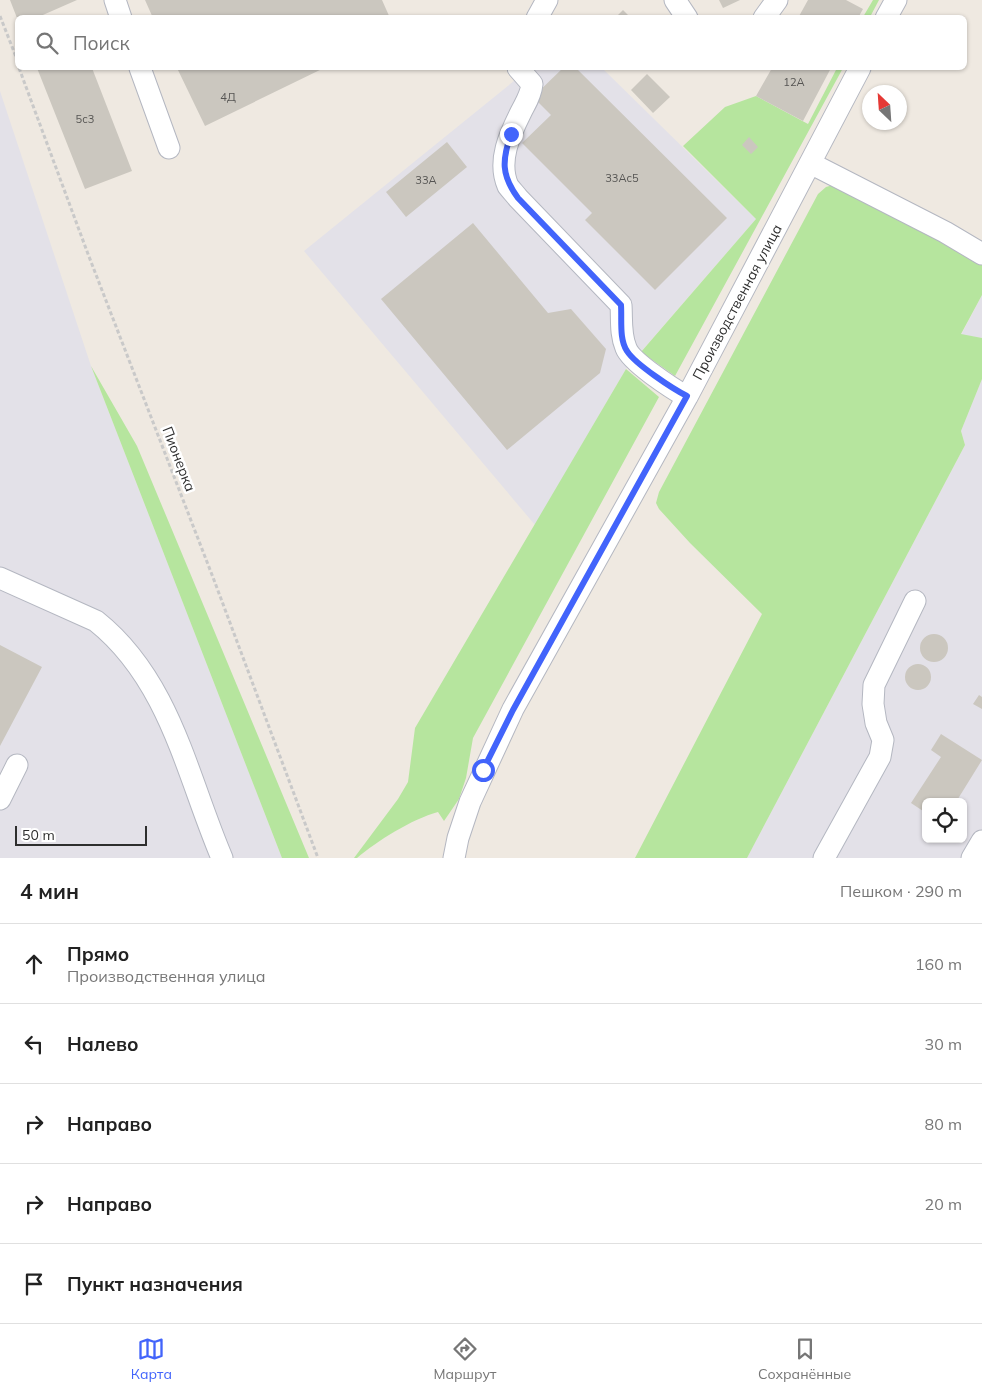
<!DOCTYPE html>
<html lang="ru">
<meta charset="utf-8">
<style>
:root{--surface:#fff;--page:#f2f2f2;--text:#222;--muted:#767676;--line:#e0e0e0;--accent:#4264fb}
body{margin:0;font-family:Mulish,sans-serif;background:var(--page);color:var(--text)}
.controls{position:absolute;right:15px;bottom:15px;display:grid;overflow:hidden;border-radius:8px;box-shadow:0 1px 4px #0004}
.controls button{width:45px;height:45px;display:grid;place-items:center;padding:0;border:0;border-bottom:1px solid var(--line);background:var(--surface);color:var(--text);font:25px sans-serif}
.compass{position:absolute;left:862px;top:85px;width:45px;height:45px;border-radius:50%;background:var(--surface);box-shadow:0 1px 4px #0004;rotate:335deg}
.scale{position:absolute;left:15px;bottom:12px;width:132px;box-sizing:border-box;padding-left:5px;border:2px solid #2e2e2e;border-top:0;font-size:14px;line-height:18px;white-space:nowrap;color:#2e2e2e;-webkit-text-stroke:4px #fff;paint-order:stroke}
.stop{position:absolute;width:15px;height:15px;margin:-11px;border:4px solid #4264fb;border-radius:50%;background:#fff}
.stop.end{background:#4264fb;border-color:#fff;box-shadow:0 1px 5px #0008}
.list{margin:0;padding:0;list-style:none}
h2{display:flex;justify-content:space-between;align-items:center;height:65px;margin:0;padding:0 20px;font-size:21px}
h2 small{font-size:16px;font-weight:400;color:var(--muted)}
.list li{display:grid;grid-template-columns:32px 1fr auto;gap:15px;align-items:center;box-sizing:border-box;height:80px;padding:0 20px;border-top:1px solid var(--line)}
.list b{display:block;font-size:19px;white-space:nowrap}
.list p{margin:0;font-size:16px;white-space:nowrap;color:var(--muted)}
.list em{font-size:16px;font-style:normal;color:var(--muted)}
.icon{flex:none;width:28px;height:28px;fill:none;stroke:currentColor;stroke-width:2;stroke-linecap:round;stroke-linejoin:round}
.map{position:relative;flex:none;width:982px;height:858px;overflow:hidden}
.search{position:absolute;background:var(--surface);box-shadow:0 1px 4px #0004;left:15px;right:15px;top:15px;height:55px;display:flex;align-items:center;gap:12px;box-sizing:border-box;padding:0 18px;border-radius:8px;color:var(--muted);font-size:19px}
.sheet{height:465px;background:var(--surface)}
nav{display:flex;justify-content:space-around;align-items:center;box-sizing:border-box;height:70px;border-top:1px solid var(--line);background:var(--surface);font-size:14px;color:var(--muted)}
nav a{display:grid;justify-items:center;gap:2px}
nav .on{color:var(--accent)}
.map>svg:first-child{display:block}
</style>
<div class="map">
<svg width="982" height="858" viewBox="0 0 982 858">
<rect width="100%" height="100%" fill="#efe9e1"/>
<!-- industrial -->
<path fill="#e3e1e8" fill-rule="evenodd" d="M530,68H602L756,219L626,369L535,525L304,251Z
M0,91L91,366L282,858H0Z
M982,295V338L961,335Z
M982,379V858H747L965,445L961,431ZM926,802H963V839H926Z"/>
<!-- green -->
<path fill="#b6e59e" d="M873,0H879L870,17H863Z
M837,68H843L675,376L641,352L756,219L683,146L725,107L756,96L808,124Z
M833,185L863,197L982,264V295L961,334L982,338V379L961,431L965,445L747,858H635L762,614L690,543L659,509L656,503L659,492L818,194L826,187Z
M91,366L137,446L309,858H282Z
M626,369L659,397L473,738L466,778L459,799L444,821L438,812C412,819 377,841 357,858H354L398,799L408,782L415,728Z"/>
<!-- building -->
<path fill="#cbc7bf" d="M10,0H77L36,18H17Z
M145,0H382L390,18H153Z
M719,0H740L723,8Z
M808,0H846L863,9L858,18H798Z
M623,10L631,18H615Z
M37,68H92L132,171L85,189Z
M177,68H324L205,126Z
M563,68H576L727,218L655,290L585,220L592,213L522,143L551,115L533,97Z
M772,68H831L803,121L756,96Z
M647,74L670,97L653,113L631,90Z
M749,137L758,147L751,154L742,145Z
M447,142L467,167L406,217L386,192Z
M473,223L548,313L571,309L606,349L600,373L507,450L381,299Z
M920 648a14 14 0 1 1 28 0a14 14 0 1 1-28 0Z
M0,645L42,667L0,746Z
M905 677a13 13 0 1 1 26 0a13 13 0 1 1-26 0Z
M979,695L982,697V709L973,704Z
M941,734L982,760L956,802H926V813L911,803L941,757L931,750Z"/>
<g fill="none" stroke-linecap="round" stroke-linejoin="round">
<!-- minor casing -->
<g stroke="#b4b7c1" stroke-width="23">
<path id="minor" d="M115,0L121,18
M675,0L687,18
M537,18L547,0
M764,18L777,0
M886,18L896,0
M140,68L169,148
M518,68L532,84C531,95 526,102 521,112C510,134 497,161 508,186C511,190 515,194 518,198L621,305C622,319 620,334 626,348C631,362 673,389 687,397
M810,163L945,232L982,254
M0,578L96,621C170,680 187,776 222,858
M0,799L17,765
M454,858L458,838L470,802L513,709L687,397L860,68
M824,858L880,757L883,740L876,723L873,704L874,685L915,601
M972,858L982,841"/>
</g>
<!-- path -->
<path stroke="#c9c9c9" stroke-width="3" stroke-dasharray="4 2.5" stroke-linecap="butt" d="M0,16L18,62
M19,68L88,254L214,580L318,858"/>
<!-- minor -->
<use href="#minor" stroke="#fff" stroke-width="21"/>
</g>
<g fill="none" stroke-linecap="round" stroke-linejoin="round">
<!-- route -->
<path stroke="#4264fb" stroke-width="6" d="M483,770L513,710L687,396C673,389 635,364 627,351C619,339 622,320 621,305L518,198C501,175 502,160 511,134"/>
</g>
<g text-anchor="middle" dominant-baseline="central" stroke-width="5" stroke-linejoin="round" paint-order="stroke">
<!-- number labels -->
<g font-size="11" fill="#555452">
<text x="794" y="82">12А</text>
<text x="228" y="97">4Д</text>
<text x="85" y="119">5с3</text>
<text x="622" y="178">33Ас5</text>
<text x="426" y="180">33А</text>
</g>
<!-- street labels -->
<g font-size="14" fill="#2e2e2e" stroke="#fff">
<text transform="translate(737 302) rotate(-62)">Производственная улица</text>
<text transform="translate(179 459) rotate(69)">Пионерка</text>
</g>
</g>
</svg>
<div class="controls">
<button><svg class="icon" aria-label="locate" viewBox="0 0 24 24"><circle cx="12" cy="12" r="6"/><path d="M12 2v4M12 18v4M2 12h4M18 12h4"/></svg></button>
</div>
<svg class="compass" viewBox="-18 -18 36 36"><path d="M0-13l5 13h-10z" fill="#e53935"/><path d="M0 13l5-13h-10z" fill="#767676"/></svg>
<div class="scale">50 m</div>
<div class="stop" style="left:483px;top:770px"></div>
<div class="stop end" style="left:511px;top:134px"></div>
<div class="search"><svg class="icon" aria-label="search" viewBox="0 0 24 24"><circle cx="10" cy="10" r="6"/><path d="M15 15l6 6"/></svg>Поиск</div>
</div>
<section class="sheet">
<h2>4 мин<small>Пешком · 290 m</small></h2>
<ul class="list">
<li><svg class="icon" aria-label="ahead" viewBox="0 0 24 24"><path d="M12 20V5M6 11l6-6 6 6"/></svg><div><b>Прямо</b><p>Производственная улица</p></div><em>160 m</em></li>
<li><svg class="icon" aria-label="left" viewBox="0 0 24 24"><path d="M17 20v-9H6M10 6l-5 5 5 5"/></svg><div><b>Налево</b></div><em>30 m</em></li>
<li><svg class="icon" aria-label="right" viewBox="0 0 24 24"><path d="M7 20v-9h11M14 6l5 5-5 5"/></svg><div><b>Направо</b></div><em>80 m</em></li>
<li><svg class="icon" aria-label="right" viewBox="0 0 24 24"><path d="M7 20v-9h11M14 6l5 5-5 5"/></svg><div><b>Направо</b></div><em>20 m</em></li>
<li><svg class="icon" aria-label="arrive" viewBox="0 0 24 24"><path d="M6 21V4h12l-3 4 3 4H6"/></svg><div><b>Пункт назначения</b></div></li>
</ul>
</section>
<nav>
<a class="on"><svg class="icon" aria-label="map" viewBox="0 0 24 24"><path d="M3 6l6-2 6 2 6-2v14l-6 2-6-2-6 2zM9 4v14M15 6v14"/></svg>Карта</a>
<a><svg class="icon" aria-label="directions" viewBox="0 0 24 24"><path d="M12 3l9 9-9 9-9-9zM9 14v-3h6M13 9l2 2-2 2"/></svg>Маршрут</a>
<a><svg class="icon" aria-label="saved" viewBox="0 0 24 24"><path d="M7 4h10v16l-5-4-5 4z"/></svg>Сохранённые</a>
</nav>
